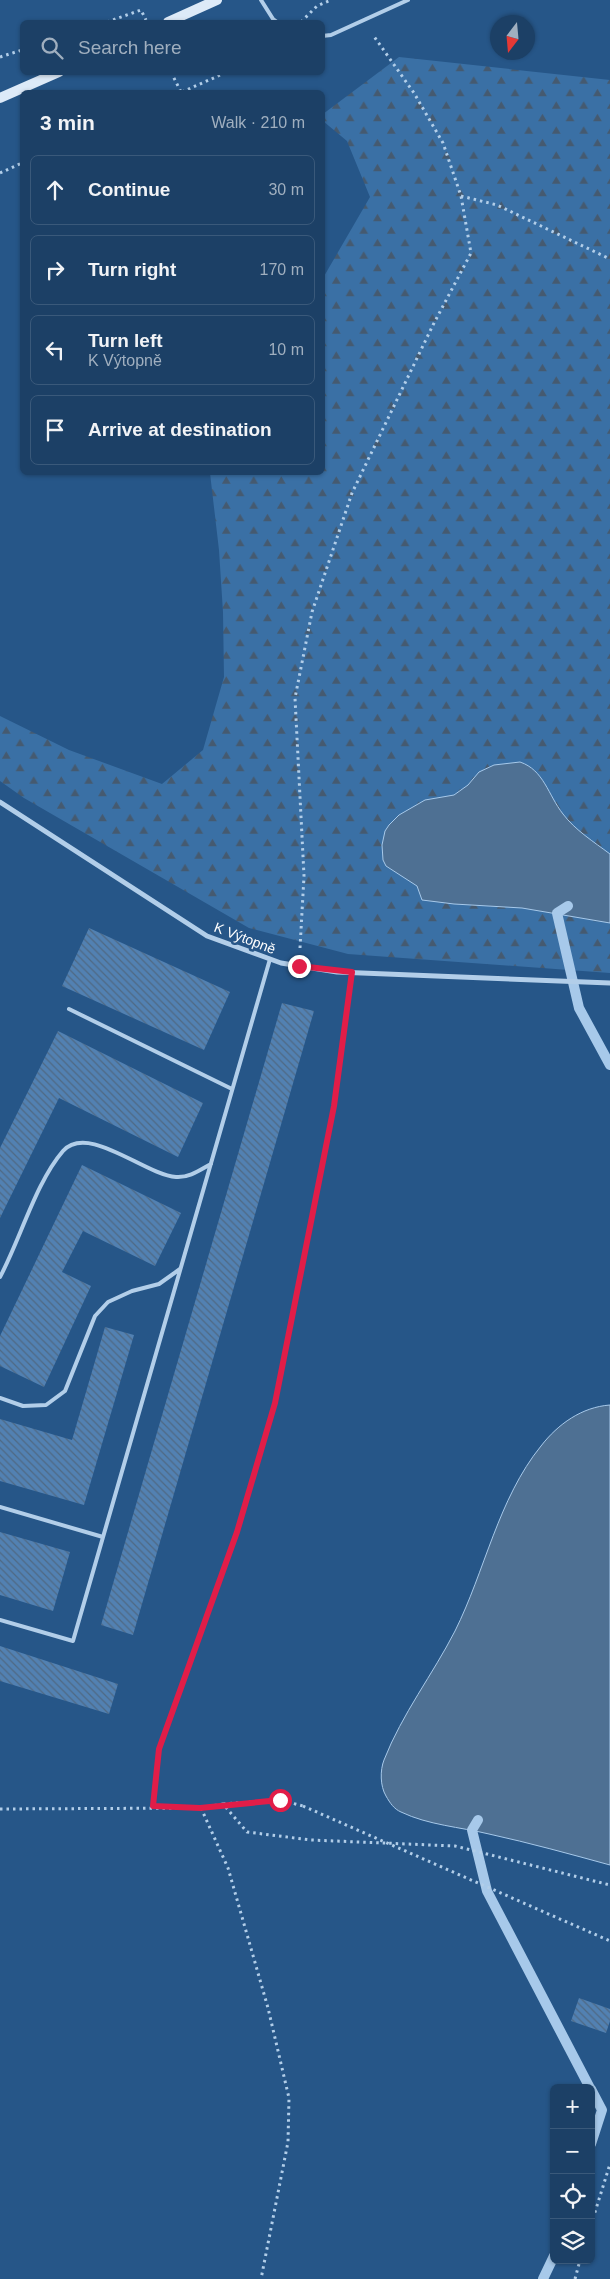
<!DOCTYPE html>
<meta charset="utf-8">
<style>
:root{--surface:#1c4066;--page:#25476c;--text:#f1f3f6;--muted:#a0afbf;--line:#3a597a}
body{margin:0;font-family:Arial,sans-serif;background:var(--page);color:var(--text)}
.controls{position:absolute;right:15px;bottom:15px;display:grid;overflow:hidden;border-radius:8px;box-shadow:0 1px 4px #0004}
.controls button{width:45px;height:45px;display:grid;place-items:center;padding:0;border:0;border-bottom:1px solid var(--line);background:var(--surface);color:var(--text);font:25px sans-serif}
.compass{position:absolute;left:490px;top:15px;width:45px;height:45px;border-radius:50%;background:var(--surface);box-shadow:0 1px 4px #0004;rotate:196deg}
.stop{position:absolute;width:15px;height:15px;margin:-11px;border:4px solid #e11d48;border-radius:50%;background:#fff}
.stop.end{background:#e11d48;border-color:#fff;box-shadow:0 1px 5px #0008}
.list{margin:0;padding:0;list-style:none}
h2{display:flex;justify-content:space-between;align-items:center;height:65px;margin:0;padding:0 20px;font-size:21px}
h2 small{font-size:16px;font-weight:400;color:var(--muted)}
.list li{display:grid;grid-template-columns:32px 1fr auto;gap:15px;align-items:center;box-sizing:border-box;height:70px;margin:0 10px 10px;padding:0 10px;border:1px solid var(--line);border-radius:8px}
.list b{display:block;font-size:19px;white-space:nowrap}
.list p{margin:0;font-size:16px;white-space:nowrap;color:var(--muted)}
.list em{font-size:16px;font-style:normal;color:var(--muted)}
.icon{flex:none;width:28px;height:28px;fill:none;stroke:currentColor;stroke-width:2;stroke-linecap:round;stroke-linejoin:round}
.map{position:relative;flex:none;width:610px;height:2279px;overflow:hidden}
.search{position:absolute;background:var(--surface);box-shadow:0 1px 4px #0004;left:20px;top:20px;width:305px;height:55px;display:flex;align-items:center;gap:12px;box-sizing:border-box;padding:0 18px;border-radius:8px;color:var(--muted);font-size:19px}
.panel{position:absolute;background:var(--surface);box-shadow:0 1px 4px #0004;left:20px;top:90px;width:305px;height:385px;border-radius:8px}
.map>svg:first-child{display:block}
</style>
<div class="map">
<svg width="610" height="2279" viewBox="0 0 610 2279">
<defs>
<pattern id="forest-firs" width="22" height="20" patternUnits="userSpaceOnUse" patternTransform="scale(1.25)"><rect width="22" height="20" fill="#3a70a5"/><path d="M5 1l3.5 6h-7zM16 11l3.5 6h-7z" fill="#455a70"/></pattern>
<pattern id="building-back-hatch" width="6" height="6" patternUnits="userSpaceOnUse" patternTransform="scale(1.25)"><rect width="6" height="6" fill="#5281b2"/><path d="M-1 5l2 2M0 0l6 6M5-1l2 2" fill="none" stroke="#4f6984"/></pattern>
</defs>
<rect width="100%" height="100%" fill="#265688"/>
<!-- forest -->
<path fill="url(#forest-firs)" d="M399,57L610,80V973L348,954L249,928L24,798L0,781V716L69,750L162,784L203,750L224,677L223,612L219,550L210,473L322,472L323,278L370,197L347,141L323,121V114Z"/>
<!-- water -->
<path fill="#4e7093" stroke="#a7c9ea" d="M520,762C544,770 548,795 563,814C575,830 594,842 610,854V923L522,908L454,904L422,900L417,886L386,866L383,860L382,845L385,831L389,825L399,815L425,800L454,795L468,785L479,772L494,765Z
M610,1405V1865C570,1854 530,1843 489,1834C460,1827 428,1825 401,1812C394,1809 390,1803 386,1796C380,1786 380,1770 384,1760C402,1714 433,1674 455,1631C485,1571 498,1499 541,1446C558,1424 582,1407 610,1405Z"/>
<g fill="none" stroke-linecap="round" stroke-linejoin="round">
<!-- stream -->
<path stroke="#a7c9ea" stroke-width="10" d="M568,906L557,913L579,1008L610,1065
M478,1820L472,1830L487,1891L590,2088
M591,2089L602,2110L591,2144
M543,2279L554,2256"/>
</g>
<!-- building -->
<path fill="url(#building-back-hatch)" d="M89,928L230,992L204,1050L62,986Z
M282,1003L314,1011L133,1635L101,1625Z
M58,1031L203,1103L178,1157L59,1098L0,1218V1148Z
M82,1165L181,1213L155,1266L83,1231L62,1272L91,1286L44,1387L0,1366V1336Z
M105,1327L134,1335L84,1505L0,1481V1419L72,1440Z
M0,1532L70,1552L53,1611L0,1595Z
M0,1646L118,1684L109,1714L0,1681Z
M579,1998L610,2009V2021L606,2033L571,2021Z"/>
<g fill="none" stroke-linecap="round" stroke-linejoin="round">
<!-- path -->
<path stroke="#b2cee9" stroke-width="3" stroke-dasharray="2.5 4" stroke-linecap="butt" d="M107,22L141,10L146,20
M301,22L317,6L331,0
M0,57L22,50
M171,72L181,92
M182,92L227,72
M0,173L22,163
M461,196L497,205L610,259
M300,948L304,876L295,698L312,612L352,493L433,325L471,253L461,196L443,143L414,93L373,35
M223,1804L280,1800L303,1806
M153,1806L159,1749L237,1532L275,1403L334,1106L349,991
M201,1808L228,1868L268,2008L289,2098L288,2142L261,2279
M0,1809L201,1808L223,1804L247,1832L311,1840L455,1846L610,1885
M591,2225L610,2164
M575,2279L580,2260"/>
<!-- service -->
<path stroke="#b2cee9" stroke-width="4" d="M261,0L273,19L277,22
M322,36L331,35L408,0
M69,1009L232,1089
M0,1277C20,1240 36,1182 63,1151C88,1123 145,1175 176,1177C189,1178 200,1170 211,1164
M0,1398L23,1406L46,1405L65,1391L95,1316L108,1302L132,1291L159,1284L180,1269
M0,1507L103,1537
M0,1620L73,1641L270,959"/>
<!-- minor -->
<path stroke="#b2cee9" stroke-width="5" d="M0,802L207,936L281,963L337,972L610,983"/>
<!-- secondary -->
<path stroke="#ddeaf8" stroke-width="10" d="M168,22L217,0
M0,98L59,72"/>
<!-- path-bridge -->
<path stroke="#b2cee9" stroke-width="3" stroke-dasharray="2.5 4" stroke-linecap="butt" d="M303,1806L610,1941"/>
</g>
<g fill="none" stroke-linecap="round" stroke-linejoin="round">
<!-- route -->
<path stroke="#e11d48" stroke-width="6" d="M280,1800L200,1808L153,1806L159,1749L237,1532L275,1403L334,1106L352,972L299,966"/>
</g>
<g text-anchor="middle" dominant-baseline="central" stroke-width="5" stroke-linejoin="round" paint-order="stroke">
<!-- street labels -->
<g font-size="14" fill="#fff" stroke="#265688">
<text transform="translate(245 938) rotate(21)">K Výtopně</text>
</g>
</g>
</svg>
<div class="controls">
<button>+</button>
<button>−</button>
<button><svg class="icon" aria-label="locate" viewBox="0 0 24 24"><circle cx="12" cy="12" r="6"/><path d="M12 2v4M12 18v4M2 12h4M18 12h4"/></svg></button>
<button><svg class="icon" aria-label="layers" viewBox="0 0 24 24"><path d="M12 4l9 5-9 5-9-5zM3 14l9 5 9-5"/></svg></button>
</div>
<svg class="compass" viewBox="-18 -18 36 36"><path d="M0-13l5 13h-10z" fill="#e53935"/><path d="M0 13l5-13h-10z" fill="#a0afbf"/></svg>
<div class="stop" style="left:280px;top:1800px"></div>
<div class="stop end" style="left:299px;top:966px"></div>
<div class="search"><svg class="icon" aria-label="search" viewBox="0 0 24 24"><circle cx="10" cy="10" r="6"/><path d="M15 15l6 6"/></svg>Search here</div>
<section class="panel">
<h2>3 min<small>Walk · 210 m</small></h2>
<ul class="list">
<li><svg class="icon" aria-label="ahead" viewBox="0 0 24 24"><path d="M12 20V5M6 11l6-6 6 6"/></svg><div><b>Continue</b></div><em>30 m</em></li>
<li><svg class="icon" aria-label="right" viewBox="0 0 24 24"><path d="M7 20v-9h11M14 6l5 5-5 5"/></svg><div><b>Turn right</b></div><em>170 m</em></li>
<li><svg class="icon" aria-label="left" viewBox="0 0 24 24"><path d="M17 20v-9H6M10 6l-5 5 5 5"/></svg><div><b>Turn left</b><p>K Výtopně</p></div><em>10 m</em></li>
<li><svg class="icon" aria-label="arrive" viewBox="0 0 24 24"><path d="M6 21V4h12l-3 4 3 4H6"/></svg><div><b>Arrive at destination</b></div></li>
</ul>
</section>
</div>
